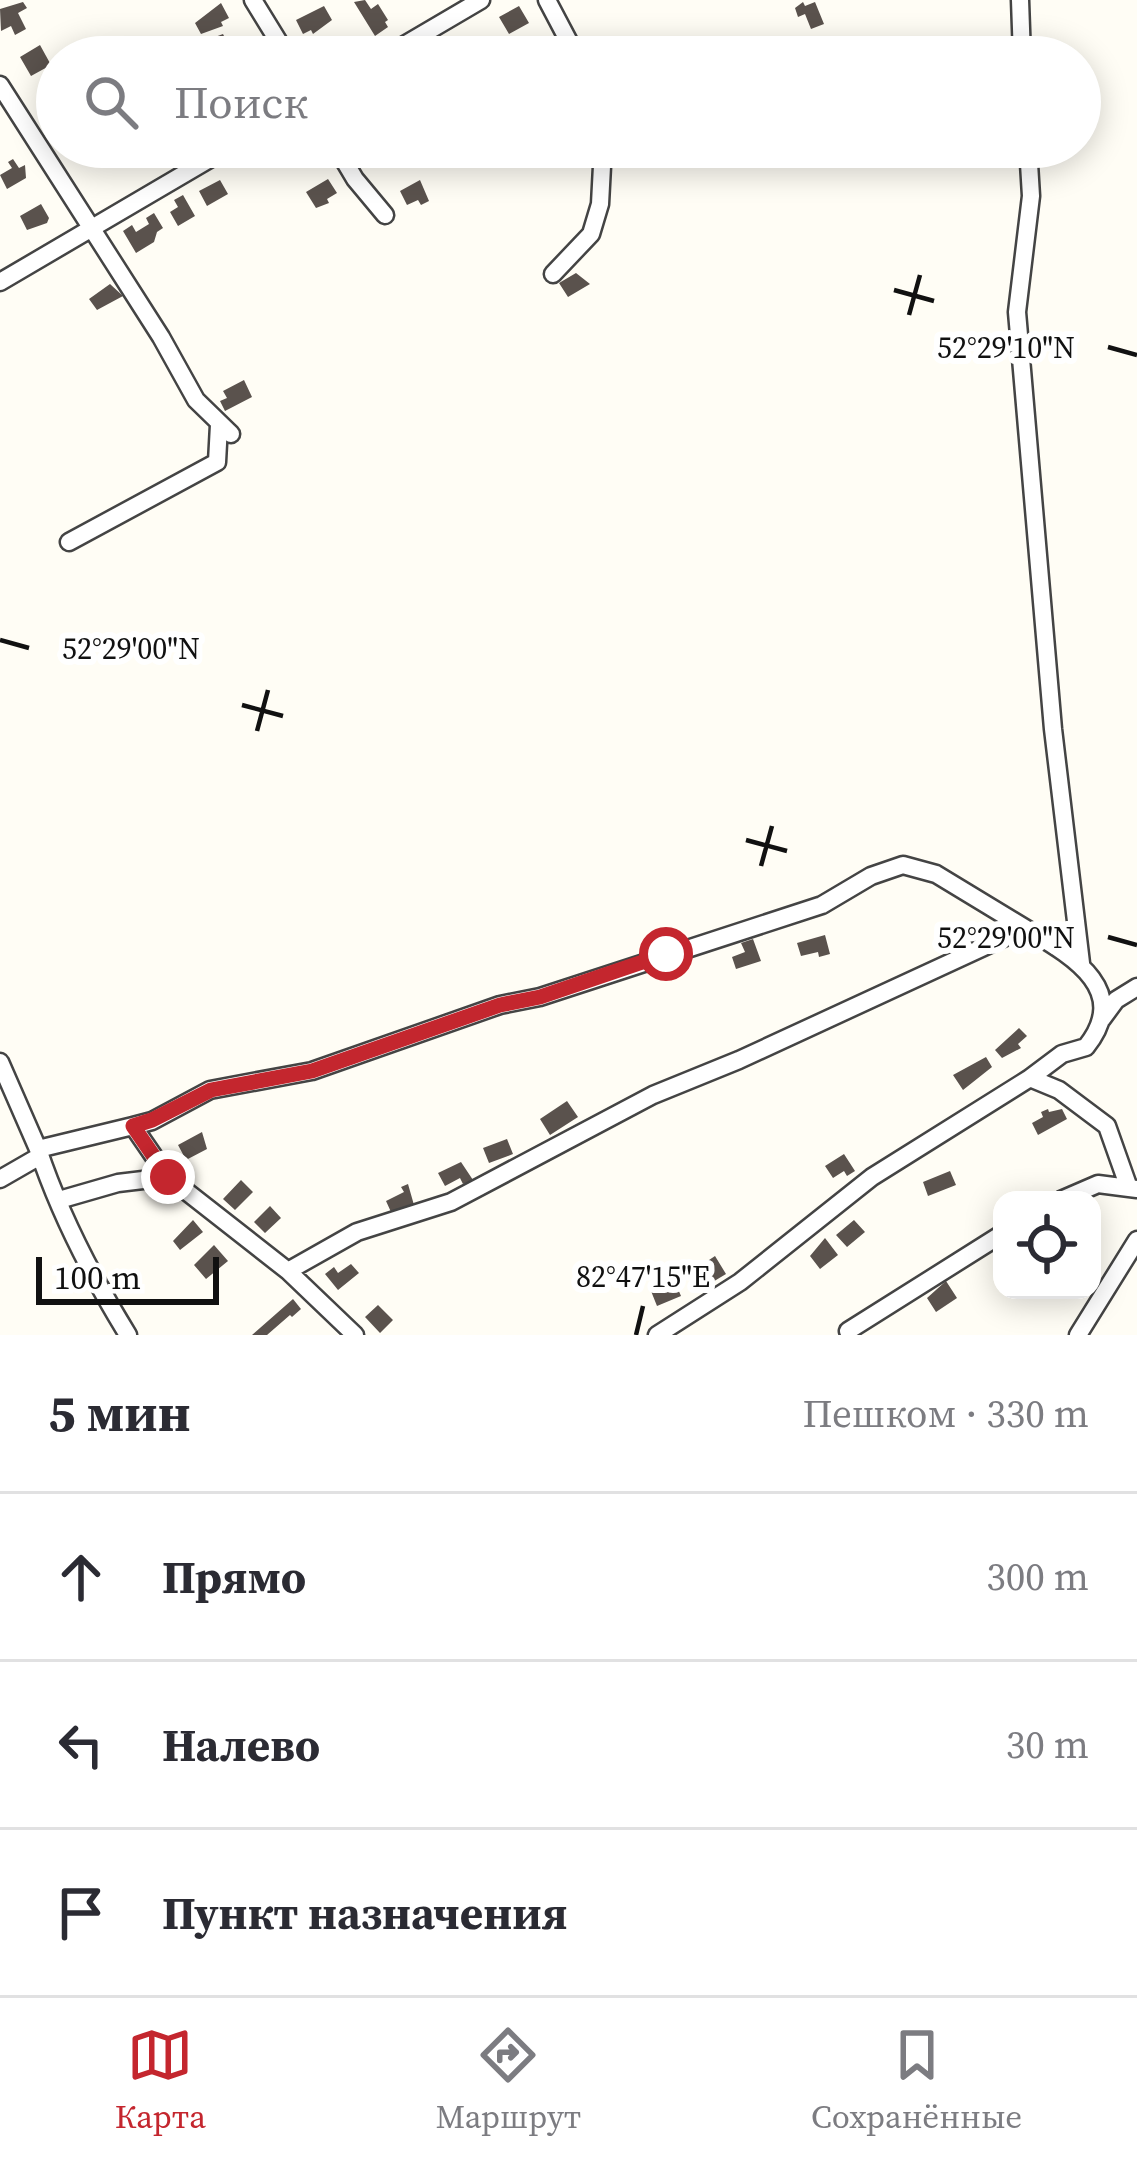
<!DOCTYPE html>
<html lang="ru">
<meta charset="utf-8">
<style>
:root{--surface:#fff;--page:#f7f7f7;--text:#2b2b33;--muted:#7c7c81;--line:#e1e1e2;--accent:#c4262e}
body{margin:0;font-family:"Source Serif 4",serif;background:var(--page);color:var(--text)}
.controls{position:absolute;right:36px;bottom:36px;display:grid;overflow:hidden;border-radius:24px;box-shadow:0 6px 30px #0003}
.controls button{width:108px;height:108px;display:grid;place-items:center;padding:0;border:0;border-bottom:3px solid var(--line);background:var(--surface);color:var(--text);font:60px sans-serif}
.scale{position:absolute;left:36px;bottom:30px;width:183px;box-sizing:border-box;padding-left:12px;border:6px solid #111;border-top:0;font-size:33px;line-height:42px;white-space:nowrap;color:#111;-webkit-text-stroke:9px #fff;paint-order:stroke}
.stop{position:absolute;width:36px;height:36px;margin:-27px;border:9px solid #c4262e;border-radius:50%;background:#fff}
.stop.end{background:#c4262e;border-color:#fff;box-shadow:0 3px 12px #0008}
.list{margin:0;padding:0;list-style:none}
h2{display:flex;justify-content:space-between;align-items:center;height:156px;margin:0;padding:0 48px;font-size:51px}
h2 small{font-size:39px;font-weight:400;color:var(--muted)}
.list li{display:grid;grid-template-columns:78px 1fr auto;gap:36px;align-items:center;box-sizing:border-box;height:168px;padding:0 48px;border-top:3px solid var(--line)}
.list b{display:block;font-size:45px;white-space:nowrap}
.list em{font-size:39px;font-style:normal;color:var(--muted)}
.icon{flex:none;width:66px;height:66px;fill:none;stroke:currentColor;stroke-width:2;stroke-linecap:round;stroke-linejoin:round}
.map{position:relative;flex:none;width:1137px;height:1335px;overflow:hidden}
.search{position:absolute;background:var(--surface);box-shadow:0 6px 30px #0003;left:36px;right:36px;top:36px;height:132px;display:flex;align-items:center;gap:30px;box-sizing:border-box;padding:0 42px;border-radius:66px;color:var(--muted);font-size:45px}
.sheet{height:660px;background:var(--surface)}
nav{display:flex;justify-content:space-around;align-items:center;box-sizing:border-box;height:168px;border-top:3px solid var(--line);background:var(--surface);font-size:33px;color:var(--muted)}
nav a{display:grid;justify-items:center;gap:6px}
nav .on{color:var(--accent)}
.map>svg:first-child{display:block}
</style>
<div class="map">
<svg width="1137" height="1335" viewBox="0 0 1137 1335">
<rect width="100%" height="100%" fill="#fffdf5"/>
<!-- building -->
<path fill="#5a524d" d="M365,0L371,9L378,4L388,20L385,22L388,27L375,36L354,2Z
M23,2L27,8L18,13L26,29L15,35L11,26L1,31L0,9Z
M803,2L805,6L815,2L824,24L811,29L805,14L798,17L795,8Z
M221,3L229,18L221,22L223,26L201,34L195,23Z
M324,6L332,20L313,34L311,30L303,34L296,20Z
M519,6L529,23L509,34L499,17Z
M223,34L226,40L235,36L241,52L222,57L215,37Z
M40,45L51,65L31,76L20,57Z
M13,159L19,168L25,165L26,178L7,189L0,175L12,168L8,162Z
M328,179L337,193L327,199L329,203L316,208L306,192Z
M220,180L228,194L207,206L199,191Z
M420,180L429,201L421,205L418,200L407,205L400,191Z
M183,195L195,216L178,226L170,212L178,207L174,200Z
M41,204L49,218L47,223L27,230L20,216Z
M154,213L163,228L157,232L154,242L136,253L123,231L132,225L136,232L149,224L146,218Z
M576,273L590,284L568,297L559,283Z
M110,284L123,296L97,310L89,299Z
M244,380L252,397L225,411L220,401L227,398L223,391Z
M825,935L830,954L819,957L818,952L801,956L797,943Z
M753,939L761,961L736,969L732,957L745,952L741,943Z
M1019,1028L1027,1036L1018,1044L1021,1048L1002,1058L995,1050Z
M986,1057L992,1067L963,1090L953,1075Z
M567,1101L578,1117L550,1135L540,1119Z
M1048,1109L1049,1112L1062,1109L1067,1119L1038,1135L1032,1123L1043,1117L1041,1112Z
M202,1132L207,1149L186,1160L178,1145Z
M507,1139L513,1154L489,1163L483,1148Z
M844,1154L855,1171L847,1176L844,1171L833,1178L825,1166Z
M461,1162L473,1180L463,1184L460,1178L445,1186L438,1173Z
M950,1171L956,1185L928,1196L923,1182Z
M241,1180L253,1192L235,1210L223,1199Z
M408,1184L414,1205L391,1212L386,1201L404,1192L401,1187Z
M270,1206L281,1218L265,1233L254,1222Z
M193,1220L203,1232L180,1250L173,1241Z
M854,1220L865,1232L847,1247L836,1235Z
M825,1238L838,1255L820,1269L810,1256Z
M214,1245L228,1261L206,1279L194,1265Z
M715,1256L726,1274L711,1283L697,1268Z
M351,1264L359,1273L338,1290L325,1274L334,1267L338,1273Z
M946,1281L957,1298L936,1312L927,1298Z
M675,1282L681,1296L657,1306L651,1291Z
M293,1299L301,1309L292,1317L290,1315L267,1335H252Z
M378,1305L393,1320L380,1333L365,1317Z"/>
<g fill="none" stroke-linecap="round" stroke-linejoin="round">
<!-- minor casing -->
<g stroke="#444" stroke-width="21">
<path id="minor" d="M253,0L288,57
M547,0L577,57
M1020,0L1022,57
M384,57L481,0
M0,85L161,337L196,400L231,434
M336,147L355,179L385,215
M1028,147L1031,196L1017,312L1053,729L1081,963
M553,274L591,234L600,204L603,147
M0,282L230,147
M69,542L217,462L219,425
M1025,928C1068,954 1133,988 1086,1047L1062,1054L1030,1078L1059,1090L1107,1126L1129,1188L1137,1189
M1102,1019L1116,1000L1137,987
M0,1062L38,1149L133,1126L168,1177L288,1271L355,1335
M133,1126L152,1121L210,1090L312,1071L500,1005L540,997L822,905L871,876L903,865L936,874L1025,928L739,1060L653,1095L451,1202L357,1232L288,1271
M38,1149C60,1215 91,1275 128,1335
M0,1179L40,1156
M59,1200L118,1183L168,1177
M1061,1200L1098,1184L1129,1188
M848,1331L1002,1234
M657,1335L740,1282L872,1177L1030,1078
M1078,1335L1137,1240"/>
</g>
<!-- minor -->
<use href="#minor" stroke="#fff" stroke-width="16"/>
</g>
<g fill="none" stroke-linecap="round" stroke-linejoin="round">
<!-- route -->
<path stroke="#c4262e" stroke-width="15" d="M168,1177L133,1126L152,1120L211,1090L312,1071L500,1005L540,997L666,954"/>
</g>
<!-- ticks -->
<path fill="none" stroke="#111" stroke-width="4.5" d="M894,290L934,301M909,315L920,275M1108,347L1137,355M0,640L29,648M242,705L283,716M257,731L268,690M746,840L787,851M761,866L772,826M1108,937L1137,945M636,1335L643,1306"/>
<g font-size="30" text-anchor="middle" fill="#111" stroke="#fff" stroke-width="12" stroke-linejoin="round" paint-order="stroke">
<text x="1006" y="358">52°29'10"N</text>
<text x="131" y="659">52°29'00"N</text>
<text x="1006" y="948">52°29'00"N</text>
<text x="643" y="1287">82°47'15"E</text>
</g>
</svg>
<div class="controls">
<button><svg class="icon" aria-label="locate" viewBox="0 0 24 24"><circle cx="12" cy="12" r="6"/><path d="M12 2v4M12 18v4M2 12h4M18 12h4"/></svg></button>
</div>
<div class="scale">100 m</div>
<div class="stop" style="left:666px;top:954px"></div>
<div class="stop end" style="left:168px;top:1177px"></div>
<div class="search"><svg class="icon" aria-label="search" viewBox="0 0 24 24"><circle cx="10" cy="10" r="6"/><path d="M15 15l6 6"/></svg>Поиск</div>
</div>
<section class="sheet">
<h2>5 мин<small>Пешком · 330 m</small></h2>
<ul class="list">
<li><svg class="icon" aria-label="ahead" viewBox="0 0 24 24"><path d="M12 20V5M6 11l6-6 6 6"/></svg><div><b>Прямо</b></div><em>300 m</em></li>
<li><svg class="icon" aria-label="left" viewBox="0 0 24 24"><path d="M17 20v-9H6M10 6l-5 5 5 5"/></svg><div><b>Налево</b></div><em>30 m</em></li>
<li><svg class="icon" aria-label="arrive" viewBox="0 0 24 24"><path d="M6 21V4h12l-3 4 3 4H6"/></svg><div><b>Пункт назначения</b></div></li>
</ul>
</section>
<nav>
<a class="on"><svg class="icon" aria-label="map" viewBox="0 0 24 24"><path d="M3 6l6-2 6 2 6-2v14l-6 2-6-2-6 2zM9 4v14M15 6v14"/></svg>Карта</a>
<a><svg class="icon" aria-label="directions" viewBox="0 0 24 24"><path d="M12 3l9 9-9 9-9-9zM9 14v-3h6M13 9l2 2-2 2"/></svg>Маршрут</a>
<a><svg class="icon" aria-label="saved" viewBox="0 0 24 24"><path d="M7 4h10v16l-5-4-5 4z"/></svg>Сохранённые</a>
</nav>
